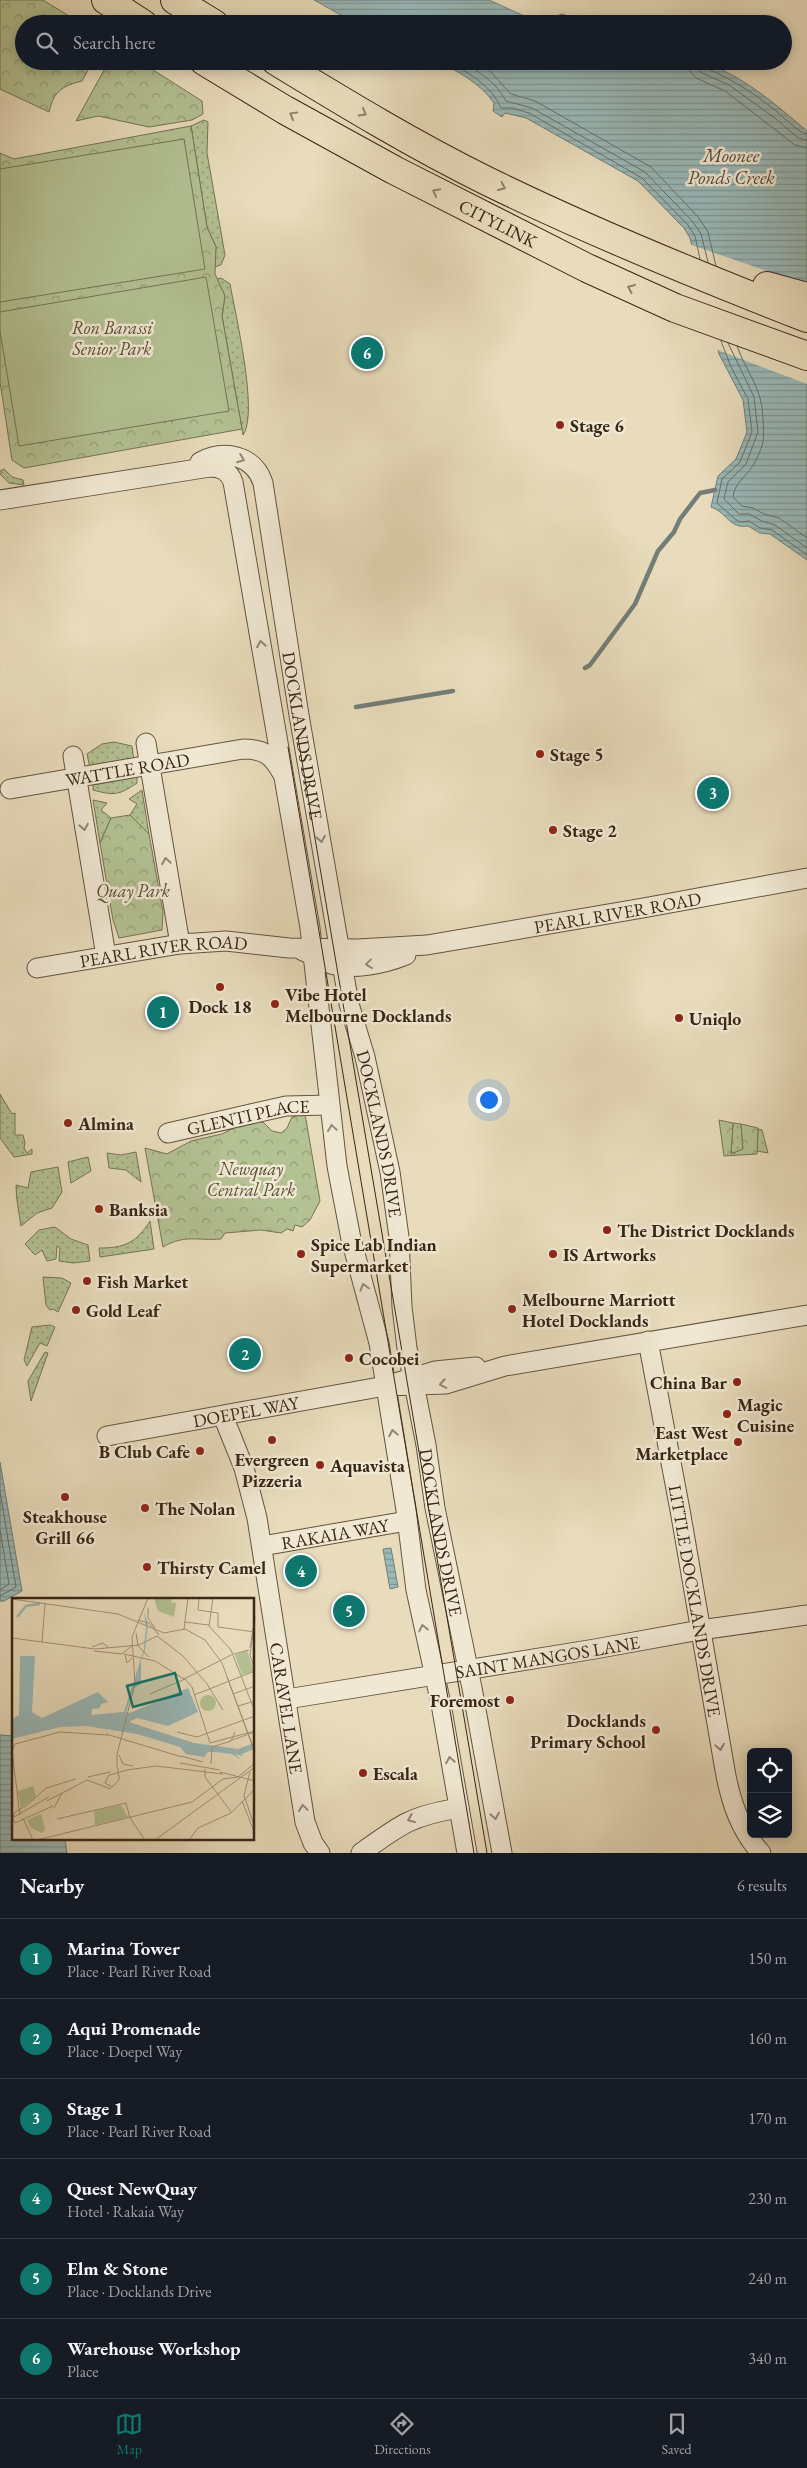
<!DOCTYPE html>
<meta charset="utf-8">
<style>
:root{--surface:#171b24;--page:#20242c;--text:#f1f3f6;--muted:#9ea1a6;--line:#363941;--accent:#0f766e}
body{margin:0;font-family:"EB Garamond",serif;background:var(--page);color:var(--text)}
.controls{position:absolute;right:15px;bottom:15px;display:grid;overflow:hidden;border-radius:8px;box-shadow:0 2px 12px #0003}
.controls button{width:45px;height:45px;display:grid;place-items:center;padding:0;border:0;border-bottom:1px solid var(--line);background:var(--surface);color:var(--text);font:25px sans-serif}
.you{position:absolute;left:488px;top:1099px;width:18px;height:18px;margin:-12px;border:4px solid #fff;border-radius:50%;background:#1a73e8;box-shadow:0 0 0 8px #1a73e833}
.badge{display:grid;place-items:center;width:32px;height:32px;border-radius:50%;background:var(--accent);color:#fff;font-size:16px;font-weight:700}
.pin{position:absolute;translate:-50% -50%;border:2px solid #fff;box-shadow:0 1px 5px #0006}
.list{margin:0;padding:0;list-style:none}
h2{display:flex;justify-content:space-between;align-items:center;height:65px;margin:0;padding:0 20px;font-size:21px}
h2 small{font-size:16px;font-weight:400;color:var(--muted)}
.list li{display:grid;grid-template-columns:32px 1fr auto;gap:15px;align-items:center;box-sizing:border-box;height:80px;padding:0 20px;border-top:1px solid var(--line)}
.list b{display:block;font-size:19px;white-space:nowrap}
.list p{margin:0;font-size:16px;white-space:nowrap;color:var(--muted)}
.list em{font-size:16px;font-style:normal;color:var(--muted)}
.icon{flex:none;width:28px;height:28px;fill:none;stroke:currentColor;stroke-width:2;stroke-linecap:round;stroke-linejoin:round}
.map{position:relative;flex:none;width:807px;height:1853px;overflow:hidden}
.search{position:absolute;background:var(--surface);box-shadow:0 2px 12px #0003;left:15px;right:15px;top:15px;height:55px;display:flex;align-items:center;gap:12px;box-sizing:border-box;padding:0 18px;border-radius:28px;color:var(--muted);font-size:19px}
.sheet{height:545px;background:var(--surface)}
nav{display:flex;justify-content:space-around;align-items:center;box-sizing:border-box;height:70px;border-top:1px solid var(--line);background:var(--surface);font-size:14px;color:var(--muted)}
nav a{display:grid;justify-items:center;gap:2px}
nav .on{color:var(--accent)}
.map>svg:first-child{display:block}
</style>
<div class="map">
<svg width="807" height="1853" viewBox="0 0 807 1853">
<defs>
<pattern id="grass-dots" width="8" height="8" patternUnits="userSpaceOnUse" patternTransform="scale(1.25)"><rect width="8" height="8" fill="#b3c193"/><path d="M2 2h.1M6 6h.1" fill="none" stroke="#939d77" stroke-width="1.8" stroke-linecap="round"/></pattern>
<pattern id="park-crowns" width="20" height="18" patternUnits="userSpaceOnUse" patternTransform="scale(1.25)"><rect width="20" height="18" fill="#b3c193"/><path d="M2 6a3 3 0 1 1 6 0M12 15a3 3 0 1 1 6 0" fill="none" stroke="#939d77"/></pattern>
<pattern id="water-rules" width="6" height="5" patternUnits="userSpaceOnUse" patternTransform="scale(1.25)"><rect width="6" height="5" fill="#99b9b9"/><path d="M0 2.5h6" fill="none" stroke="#7e9695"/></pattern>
</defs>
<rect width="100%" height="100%" fill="#e8dcbc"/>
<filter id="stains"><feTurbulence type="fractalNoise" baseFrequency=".004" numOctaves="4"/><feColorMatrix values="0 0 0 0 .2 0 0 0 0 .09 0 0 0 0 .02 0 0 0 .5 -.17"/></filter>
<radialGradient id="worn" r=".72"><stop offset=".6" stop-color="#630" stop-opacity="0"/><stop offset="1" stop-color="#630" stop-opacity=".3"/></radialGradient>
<!-- grass -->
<path fill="url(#grass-dots)" stroke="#767454" d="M204,120L208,122L207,153L225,255L221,265L214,267L216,247L207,227L191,126Z
M221,278L230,284C235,312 259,414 243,435L222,316L225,296L216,279Z
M4,469L12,477L23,480L24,485L9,483L0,474V471Z
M114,742L132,746L134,761L90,768L87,754L102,744Z
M137,777V783C119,795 115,796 93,790V785Z
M142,790L149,834L130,815L137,804L129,799Z
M93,800L107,803L101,810L111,818L100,843Z
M0,1094L12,1114L15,1113V1135H23L25,1143L24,1148L27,1153L32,1149V1154L14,1157L0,1138Z
M733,1123L741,1124L743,1149L731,1154Z
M758,1129L762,1130L768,1153L757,1151Z
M136,1152L141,1182L126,1170L109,1168L107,1153L121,1155Z
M88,1157L91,1171L71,1183L68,1162Z
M58,1167L62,1192L52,1208L37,1213L21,1226C19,1211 16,1200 16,1185L28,1188L31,1172Z
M150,1221L154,1249L100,1257L99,1248C125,1248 136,1243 150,1221Z
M55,1227L71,1239L88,1245L90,1261L73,1263L59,1261L60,1248L57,1246L56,1259L47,1261L42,1250L35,1255L25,1244L39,1230Z
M43,1277L62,1278L71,1283L58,1312L53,1309L50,1310L46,1305Z
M50,1325L55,1327L47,1346L40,1343L27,1366L24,1360L32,1327Z
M45,1352L48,1353L31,1401L28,1381Z"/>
<!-- park -->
<path fill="url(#park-crowns)" stroke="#767454" d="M0,0H43L82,24H24V61H93L82,81C62,86 54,91 49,112L0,89Z
M109,61H139L202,101L203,114L192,120L149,127L98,116L76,121Z
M191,126L207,227L216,247L215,274L225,296L222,316L242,429L24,468L12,460L0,382V153L14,159Z
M130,815L149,834L163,912L162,930L119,938L113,920L100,843L111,818Z
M305,1114L320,1201L310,1220L302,1227L295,1225L293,1231L287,1229L281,1233L261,1230L225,1233L221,1239C197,1241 185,1234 163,1247L145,1148L167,1154L191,1141L222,1134L239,1125L258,1121L264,1123L272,1131L281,1133L287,1128L292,1117Z
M719,1120L733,1123L731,1154L743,1149L741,1124L758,1128L757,1154L724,1156Z"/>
<!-- pitch -->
<path fill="#b3c193" stroke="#767454" d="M184,139L205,269L0,302V169Z
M206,277L229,411L19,446L0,331V312Z"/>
<!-- water -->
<path fill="url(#water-rules)" stroke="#737e77" d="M314,0H489L533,20H544L562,14L590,24H357Z
M437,61H700C741,74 774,103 807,131V560L770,534L760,533L748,526C729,529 728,513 711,507L718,476L736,459L747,432L743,400L719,354L690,238L684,228L638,181L526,118L505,113L502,117L493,111L494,103C481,84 458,71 437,61Z
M0,1462L22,1591L4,1601H0Z
M391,1548L398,1587L390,1589L383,1549Z
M0,1735L14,1736V1839H65L67,1853H0Z"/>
<!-- pier -->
<path fill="#e8dcbc" d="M689,244L807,285V384L715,349Z"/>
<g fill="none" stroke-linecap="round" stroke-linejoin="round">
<!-- shore -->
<path stroke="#697067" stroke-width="1" d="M448,61C470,74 491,85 501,108H512L529,113L642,178L688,225L695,236L700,259
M461,61C479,72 496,82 506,101L532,108L645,172L693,222L701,234L708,262
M475,61L488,69L511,94L535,101L651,167L699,218L708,232L716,266
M688,61L690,71L696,78L725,91L795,145L807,148
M695,61L700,72L729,85L776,119L798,138L807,140
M702,61L704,67C734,80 761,97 785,119C792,124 799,133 807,134
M721,341L731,367L748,399L752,432L740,462L722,479L717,503L735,519L740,522L749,521L760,528L772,530L807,555
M728,343L754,397L758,432L746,464L728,482L724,499L739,514H749L762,521L775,525L807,548
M737,346C747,374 762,387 763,418C764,438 765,443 755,462C749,475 734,482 733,497L742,506L753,508L764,514L779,518L807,538
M0,1492L16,1587L0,1596
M0,1530L9,1584L0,1590"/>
<!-- stream -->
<path stroke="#737e77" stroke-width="4.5" d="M585,668L590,665L635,604L658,551L674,532L680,519L700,493L715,490
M356,707L453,691"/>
<!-- minor casing -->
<g stroke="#65543f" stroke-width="21">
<g id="minor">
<path id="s1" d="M200,462C224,449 254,455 263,483L299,715L349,1004L365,1057L390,1172L399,1237L402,1307L407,1348L426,1445L435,1508L472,1688L502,1853"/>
<path d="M0,500L210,467C221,467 229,471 233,482L310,928L337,1166L351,1239L379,1343L406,1510L416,1590L441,1704L467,1853"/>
<path d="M146,743L180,944"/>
<path d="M73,756L106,956"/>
<path id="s2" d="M10,789L243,749C264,749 272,755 282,773"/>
<path d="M303,951C312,954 319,959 328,963C351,971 384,964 406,955"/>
<path id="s3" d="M37,968L180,944L226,941L289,948L358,949L427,945L643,908L807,878"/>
<path id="s4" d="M168,1133L286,1106L329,1105"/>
<path id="s5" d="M648,1341L680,1510L726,1776C732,1805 741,1831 761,1853"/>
<path d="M385,1386L446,1384L505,1366L807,1315"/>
<path id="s6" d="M223,1416L244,1468L257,1518L305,1822L313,1843L320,1853"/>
<path id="s7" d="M107,1436L385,1386L435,1371L476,1367"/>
<path id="s8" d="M262,1546L407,1521"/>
<path id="s9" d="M287,1699L595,1649L700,1630L807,1615"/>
<path d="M361,1853C400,1825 410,1816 459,1808"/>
</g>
</g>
<!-- highway casing -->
<g stroke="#392615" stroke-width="30">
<g id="highway">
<path d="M106,0L143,24"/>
<path d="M175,0L214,24"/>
<path id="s10" d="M204,61L285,110L394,170L587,268L675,308L807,356"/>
<path d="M276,61C345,103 414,145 487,181C591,232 699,276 807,318"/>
<path d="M767,286L807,297"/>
</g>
</g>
<!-- minor -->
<use href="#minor" stroke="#f0e8d3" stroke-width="19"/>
<!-- highway -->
<use href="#highway" stroke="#e8dcbc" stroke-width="28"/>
<!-- tram -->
<path stroke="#392615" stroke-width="1" d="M298,738L487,1853
M288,747L474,1853"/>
</g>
<!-- one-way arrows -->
<defs><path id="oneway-chevron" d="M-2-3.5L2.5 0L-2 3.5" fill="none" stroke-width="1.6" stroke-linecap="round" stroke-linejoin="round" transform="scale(1.25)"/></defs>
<g stroke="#908168">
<use href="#oneway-chevron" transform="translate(363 113) rotate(30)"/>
<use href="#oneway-chevron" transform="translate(293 115) rotate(-151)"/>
<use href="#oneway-chevron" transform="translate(502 187) rotate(25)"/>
<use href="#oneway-chevron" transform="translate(436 192) rotate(-152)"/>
<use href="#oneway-chevron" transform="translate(631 288) rotate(-156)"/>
</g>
<g stroke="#948774">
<use href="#oneway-chevron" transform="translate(241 459) rotate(20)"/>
<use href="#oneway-chevron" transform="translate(261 644) rotate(-99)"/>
<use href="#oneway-chevron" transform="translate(84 827) rotate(80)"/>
<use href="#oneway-chevron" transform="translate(321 839) rotate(80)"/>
<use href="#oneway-chevron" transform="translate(166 861) rotate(-100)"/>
<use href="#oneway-chevron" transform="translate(369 964) rotate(173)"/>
<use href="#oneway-chevron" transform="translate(332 1128) rotate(-98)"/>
<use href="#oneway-chevron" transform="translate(364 1287) rotate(-106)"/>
<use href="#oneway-chevron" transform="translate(443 1384) rotate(170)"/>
<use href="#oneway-chevron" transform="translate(393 1433) rotate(-100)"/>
<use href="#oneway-chevron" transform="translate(423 1628) rotate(-102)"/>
<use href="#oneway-chevron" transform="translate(720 1747) rotate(80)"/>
<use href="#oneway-chevron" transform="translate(450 1760) rotate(-100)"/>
<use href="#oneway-chevron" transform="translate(303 1808) rotate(-98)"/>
<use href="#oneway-chevron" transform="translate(495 1816) rotate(80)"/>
<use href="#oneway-chevron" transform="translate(411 1819) rotate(158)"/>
</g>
<!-- markers -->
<g fill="#8f2418" stroke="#f0e8d3" stroke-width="2">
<circle cx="560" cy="425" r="5"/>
<circle cx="540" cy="754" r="5"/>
<circle cx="553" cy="830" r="5"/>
<circle cx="220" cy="987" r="5"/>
<circle cx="275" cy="1004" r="5"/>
<circle cx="679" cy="1018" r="5"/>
<circle cx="68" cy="1123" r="5"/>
<circle cx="99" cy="1209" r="5"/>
<circle cx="607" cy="1230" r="5"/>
<circle cx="301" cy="1254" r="5"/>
<circle cx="553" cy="1254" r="5"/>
<circle cx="87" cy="1281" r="5"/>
<circle cx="512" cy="1309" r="5"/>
<circle cx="76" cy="1310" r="5"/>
<circle cx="349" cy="1358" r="5"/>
<circle cx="737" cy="1382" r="5"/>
<circle cx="727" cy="1414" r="5"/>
<circle cx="272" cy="1440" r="5"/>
<circle cx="738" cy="1442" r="5"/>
<circle cx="200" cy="1451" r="5"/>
<circle cx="320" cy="1465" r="5"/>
<circle cx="65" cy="1497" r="5"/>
<circle cx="145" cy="1508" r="5"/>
<circle cx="147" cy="1567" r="5"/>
<circle cx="510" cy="1700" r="5"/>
<circle cx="656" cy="1730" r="5"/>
<circle cx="363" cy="1773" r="5"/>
</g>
<g text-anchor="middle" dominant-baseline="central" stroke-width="5" stroke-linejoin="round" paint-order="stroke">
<!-- street labels -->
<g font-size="18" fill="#392615" stroke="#f0e8d3">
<text stroke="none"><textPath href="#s10" startOffset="336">CITYLINK</textPath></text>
<text stroke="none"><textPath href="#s1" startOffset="332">DOCKLANDS DRIVE</textPath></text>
<text stroke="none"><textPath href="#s2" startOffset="119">WATTLE ROAD</textPath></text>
<text stroke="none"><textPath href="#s3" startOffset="586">PEARL RIVER ROAD</textPath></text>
<text stroke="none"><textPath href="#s3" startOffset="128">PEARL RIVER ROAD</textPath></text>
<text stroke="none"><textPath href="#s4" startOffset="82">GLENTI PLACE</textPath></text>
<text stroke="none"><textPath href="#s1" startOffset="738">DOCKLANDS DRIVE</textPath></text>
<text stroke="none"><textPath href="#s7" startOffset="141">DOEPEL WAY</textPath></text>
<text stroke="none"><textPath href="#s1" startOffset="1142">DOCKLANDS DRIVE</textPath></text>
<text stroke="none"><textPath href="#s8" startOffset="74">RAKAIA WAY</textPath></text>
<text stroke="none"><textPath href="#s5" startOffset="264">LITTLE DOCKLANDS DRIVE</textPath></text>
<text stroke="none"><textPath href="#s9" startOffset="264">SAINT MANGOS LANE</textPath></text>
<text stroke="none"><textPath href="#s6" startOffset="300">CARAVEL LANE</textPath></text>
</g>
<!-- park labels -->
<g font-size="18" font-style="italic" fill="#584d34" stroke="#f0e8d3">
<text x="112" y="327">Ron Barassi<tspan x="112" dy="21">Senior Park</tspan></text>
<text x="133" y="890">Quay Park</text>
<text x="251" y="1168">Newquay<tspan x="251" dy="21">Central Park</tspan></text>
</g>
<!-- poi labels -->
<g font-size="18" font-weight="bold" fill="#392615" stroke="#f0e8d3" text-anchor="start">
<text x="570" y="425">Stage 6</text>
<text x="550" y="754">Stage 5</text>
<text x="563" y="830">Stage 2</text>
<text x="285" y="994">Vibe Hotel<tspan x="285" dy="21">Melbourne Docklands</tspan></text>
<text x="220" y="1006" text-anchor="middle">Dock 18</text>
<text x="689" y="1018">Uniqlo</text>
<text x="78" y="1123">Almina</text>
<text x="109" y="1209">Banksia</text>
<text x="617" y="1230">The District Docklands</text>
<text x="311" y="1244">Spice Lab Indian<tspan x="311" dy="21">Supermarket</tspan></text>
<text x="563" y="1254">IS Artworks</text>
<text x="97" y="1281">Fish Market</text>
<text x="522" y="1299">Melbourne Marriott<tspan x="522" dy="21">Hotel Docklands</tspan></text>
<text x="86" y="1310">Gold Leaf</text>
<text x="359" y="1358">Cocobei</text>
<text x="727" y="1382" text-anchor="end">China Bar</text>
<text x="737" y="1404">Magic<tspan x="737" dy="21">Cuisine</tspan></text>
<text x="728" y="1432" text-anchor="end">East West<tspan x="728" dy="21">Marketplace</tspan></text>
<text x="190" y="1451" text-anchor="end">B Club Cafe</text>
<text x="272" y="1459" text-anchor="middle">Evergreen<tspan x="272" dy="21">Pizzeria</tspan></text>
<text x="330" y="1465">Aquavista</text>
<text x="155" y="1508">The Nolan</text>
<text x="65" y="1516" text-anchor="middle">Steakhouse<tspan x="65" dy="21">Grill 66</tspan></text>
<text x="157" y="1567">Thirsty Camel</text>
<text x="500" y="1700" text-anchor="end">Foremost</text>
<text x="646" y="1720" text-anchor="end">Docklands<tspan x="646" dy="21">Primary School</tspan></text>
<text x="373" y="1773">Escala</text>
</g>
<!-- water labels -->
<g font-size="19" font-style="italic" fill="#514b3e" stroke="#f0e8d3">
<text x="731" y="155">Moonee<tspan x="731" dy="22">Ponds Creek</tspan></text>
</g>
</g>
<!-- overview -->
<g transform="translate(12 1598)">
<rect width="242" height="242" fill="#e8dcbc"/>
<path d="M142,0H160L159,4L164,5L162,19L146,13L157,28L146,13Z" fill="#b3c193"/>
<path d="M235,52L242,73L230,77L223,57ZM109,207L116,219L83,227L82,213Z" fill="#b3c193"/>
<path d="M188 105a8 8 0 1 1 16 0a8 8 0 1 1-16 0ZM21,188L24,199L9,210L6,193ZM29,216L33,231L30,235L19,230L15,222Z" fill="#b3c193"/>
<path d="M132,14L136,26L133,52L129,62V86L122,90L114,114L118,115L176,90L186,114L156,128L125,120L117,124L182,145L226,151L242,145V151L230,156L231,158L223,156L229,162L220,156L202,154H196L192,159L174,156L168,149L125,136L74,128L48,129L0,141V121L7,117L8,58H23L20,114L30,120L86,94L96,104L89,106L88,110L80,111L79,117L112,114L132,51L134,29Z" fill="#99b9b9"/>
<path fill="none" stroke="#99b9b9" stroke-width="2.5" d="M5,19L14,8L28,6M117,119L159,117L181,109M85,121L113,119M60,123L76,122M114,128L197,151M18,129L43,124M0,133L42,124L78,121L110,127M0,135L43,125L79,122L103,127M203,152L224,154L238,151"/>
<path fill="none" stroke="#a29379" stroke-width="1" d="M136,0L120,39L123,86L105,156V169L106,171V175L107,178V182L100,189L93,185L97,177L105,175L108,174L112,173L115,172L144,168L211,176M187,0L186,12L206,15V29L243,34M201,0L197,28L219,52L243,114M0,1L106,16L152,35L173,31L193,42L210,65L243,155M136,10V20L143,30M243,21L238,57L243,72M125,22L137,25L147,37M172,24L197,27M172,31L176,0M124,35L126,48L137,59M0,40L83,51L127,47L145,38L171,58L195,86L211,112M30,44L33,6M80,49L91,45L97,50M238,50L243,18M82,53L110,56L121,47M112,56L143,63L172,81L221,56M222,56L237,52M113,57L115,65L120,60M215,79L243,154M138,96L173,81L180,89L198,145L243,133M221,96L243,88M182,97L243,73M226,108L243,103M165,134L185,139L243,118M94,136L170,159M220,142L243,134M107,157L111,166L121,168M169,158L191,164M168,165L208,172M199,166L200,149L219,143L223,134M193,171V179L220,215M208,174L243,183M238,174L232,197L243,230M76,179L98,174M35,203L75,182L99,191M230,203L243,236M42,210L50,195M8,217L0,153L3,146L48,134L96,137M1,219L3,214L14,208L34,190L64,181M0,220L37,199M11,220L21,242M1,221L3,225L41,208M45,221L114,205L118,220L133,242M25,242L180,204L211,181L226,179L243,165M143,242L243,169M177,242L186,230L219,215L243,191"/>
<path fill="#0f766e" fill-opacity="0.15" stroke="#0f766e" stroke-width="2.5" d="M163,75L169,96L121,109L115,88Z"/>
<rect width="242" height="242" fill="none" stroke="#392615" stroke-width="2.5"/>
</g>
<rect width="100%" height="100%" filter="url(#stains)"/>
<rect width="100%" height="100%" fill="url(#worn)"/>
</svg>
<div class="controls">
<button><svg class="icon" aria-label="locate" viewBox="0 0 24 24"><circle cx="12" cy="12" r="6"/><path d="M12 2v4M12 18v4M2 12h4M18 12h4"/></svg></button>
<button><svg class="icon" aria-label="layers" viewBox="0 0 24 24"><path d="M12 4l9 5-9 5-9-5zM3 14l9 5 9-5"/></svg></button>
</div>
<div class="you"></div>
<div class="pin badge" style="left:163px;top:1012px">1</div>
<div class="pin badge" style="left:245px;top:1354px">2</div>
<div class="pin badge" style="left:713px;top:793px">3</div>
<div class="pin badge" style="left:301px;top:1571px">4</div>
<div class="pin badge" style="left:349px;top:1611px">5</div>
<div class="pin badge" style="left:367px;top:353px">6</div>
<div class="search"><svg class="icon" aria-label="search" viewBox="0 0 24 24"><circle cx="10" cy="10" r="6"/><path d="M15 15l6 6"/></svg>Search here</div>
</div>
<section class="sheet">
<h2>Nearby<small>6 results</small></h2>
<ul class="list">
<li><span class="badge">1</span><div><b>Marina Tower</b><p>Place · Pearl River Road</p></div><em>150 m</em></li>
<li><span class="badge">2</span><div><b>Aqui Promenade</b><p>Place · Doepel Way</p></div><em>160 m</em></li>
<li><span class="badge">3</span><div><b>Stage 1</b><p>Place · Pearl River Road</p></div><em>170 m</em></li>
<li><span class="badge">4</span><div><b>Quest NewQuay</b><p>Hotel · Rakaia Way</p></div><em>230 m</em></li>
<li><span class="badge">5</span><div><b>Elm &amp; Stone</b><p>Place · Docklands Drive</p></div><em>240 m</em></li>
<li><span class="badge">6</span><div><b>Warehouse Workshop</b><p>Place</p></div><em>340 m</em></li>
</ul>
</section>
<nav>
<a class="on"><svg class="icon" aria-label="map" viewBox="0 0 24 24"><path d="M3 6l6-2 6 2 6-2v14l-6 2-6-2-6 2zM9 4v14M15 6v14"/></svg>Map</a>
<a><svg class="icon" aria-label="directions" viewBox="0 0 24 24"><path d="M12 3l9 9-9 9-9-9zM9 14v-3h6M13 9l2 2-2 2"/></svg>Directions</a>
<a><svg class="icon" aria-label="saved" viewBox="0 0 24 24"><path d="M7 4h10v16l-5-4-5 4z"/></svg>Saved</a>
</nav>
